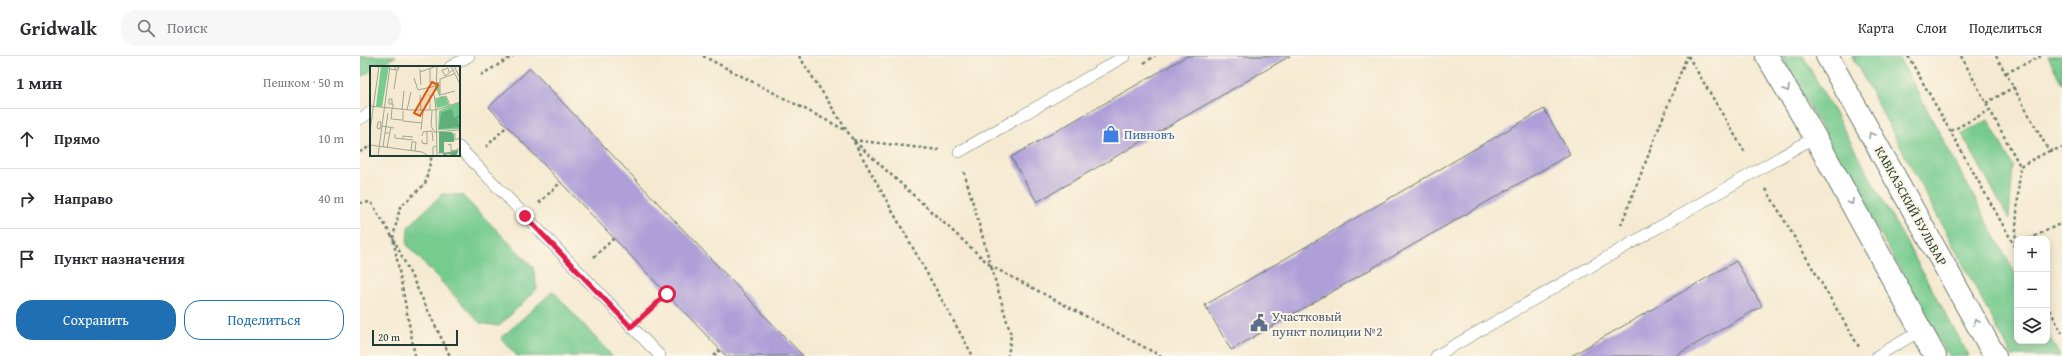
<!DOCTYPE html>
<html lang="ru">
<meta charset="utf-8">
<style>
:root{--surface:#fff;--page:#f7f7f7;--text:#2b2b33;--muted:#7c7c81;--line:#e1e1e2;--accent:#1f6fb2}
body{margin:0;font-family:"Gentium Book Plus",serif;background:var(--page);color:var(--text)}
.controls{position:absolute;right:12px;bottom:12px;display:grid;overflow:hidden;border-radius:8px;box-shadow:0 2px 10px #0003}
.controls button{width:36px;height:36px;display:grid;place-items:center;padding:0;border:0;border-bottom:1px solid var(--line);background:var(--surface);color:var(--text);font:20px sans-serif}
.scale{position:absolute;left:12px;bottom:10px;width:86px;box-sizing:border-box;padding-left:4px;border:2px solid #1f3d34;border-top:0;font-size:11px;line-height:14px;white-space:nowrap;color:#1f3d34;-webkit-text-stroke:3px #fcf5e5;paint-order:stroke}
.stop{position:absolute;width:12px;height:12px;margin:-9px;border:3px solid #e11d48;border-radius:50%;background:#fff}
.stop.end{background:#e11d48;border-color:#fff;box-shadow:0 1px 4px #0008}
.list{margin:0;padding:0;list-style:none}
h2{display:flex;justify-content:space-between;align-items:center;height:52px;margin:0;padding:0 16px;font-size:17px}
h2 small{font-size:13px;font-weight:400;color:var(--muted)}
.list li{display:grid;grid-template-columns:26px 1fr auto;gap:12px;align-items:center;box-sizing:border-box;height:60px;padding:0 16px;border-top:1px solid var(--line)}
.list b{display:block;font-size:15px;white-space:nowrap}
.list em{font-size:13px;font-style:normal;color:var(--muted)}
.actions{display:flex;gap:8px;padding:12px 16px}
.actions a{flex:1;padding:9px 0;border:1px solid var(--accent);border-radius:16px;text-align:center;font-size:14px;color:var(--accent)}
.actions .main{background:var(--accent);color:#fff}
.icon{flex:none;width:22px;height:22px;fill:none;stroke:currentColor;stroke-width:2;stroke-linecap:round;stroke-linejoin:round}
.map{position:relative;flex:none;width:1702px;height:300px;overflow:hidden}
header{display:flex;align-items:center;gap:24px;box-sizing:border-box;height:56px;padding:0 20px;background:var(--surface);border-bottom:1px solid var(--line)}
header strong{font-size:19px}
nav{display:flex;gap:22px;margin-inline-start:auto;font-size:14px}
.search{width:280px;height:36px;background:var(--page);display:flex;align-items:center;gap:10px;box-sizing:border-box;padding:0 14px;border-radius:16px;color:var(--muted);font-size:15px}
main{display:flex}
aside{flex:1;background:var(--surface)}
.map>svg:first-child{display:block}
</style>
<header>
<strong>Gridwalk</strong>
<div class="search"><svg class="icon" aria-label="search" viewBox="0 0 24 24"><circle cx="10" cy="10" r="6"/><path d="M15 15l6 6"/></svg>Поиск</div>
<nav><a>Карта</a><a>Слои</a><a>Поделиться</a></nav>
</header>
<main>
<aside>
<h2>1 мин<small>Пешком · 50 m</small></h2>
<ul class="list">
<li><svg class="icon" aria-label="ahead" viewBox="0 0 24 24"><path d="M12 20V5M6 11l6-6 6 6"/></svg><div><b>Прямо</b></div><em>10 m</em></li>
<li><svg class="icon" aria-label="right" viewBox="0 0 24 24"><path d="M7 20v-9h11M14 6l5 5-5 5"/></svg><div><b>Направо</b></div><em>40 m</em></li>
<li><svg class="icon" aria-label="arrive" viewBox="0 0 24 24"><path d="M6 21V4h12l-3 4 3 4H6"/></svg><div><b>Пункт назначения</b></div></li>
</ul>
<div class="actions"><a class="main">Сохранить</a><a>Поделиться</a></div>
</aside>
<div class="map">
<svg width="1702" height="300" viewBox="0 0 1702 300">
<rect width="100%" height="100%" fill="#fcf5e5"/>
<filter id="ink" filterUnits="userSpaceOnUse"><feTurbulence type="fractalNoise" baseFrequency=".025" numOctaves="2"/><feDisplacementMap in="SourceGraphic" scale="8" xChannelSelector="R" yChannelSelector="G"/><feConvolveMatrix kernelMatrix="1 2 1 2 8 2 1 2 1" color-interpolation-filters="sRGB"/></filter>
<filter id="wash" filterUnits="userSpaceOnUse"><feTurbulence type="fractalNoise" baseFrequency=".012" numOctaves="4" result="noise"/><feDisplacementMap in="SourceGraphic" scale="16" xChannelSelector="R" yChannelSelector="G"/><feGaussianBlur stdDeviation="0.9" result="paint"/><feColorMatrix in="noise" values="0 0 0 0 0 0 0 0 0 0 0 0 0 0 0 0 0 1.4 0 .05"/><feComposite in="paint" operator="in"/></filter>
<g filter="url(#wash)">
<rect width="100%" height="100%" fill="#f5ead1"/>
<!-- green -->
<path fill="#76cb8f" stroke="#4a8462" d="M0,0H36L17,11H11V15L0,21Z
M1421,0H1443L1609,300H1588Z
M1492,0H1538L1657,221V285H1687V276L1700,300H1652Z
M1688,0H1702V28Z
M1628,64L1653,110L1649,163L1602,78Z
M82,138L102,139L173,211L177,233L139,270L120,267L47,189L48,171Z
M193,235L252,300H157L141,282Z"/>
<g id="blocks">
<!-- building -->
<path fill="#ae9fd8" d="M827,0H930L677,146L651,101Z
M170,12L443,300H366L147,70L129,51Z
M1184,53L1210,98L871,294L845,249Z
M1376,205L1402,250L1315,300H1211Z"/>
</g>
</g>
<g filter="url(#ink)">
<use href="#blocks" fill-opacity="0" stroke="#6a7a6b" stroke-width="1"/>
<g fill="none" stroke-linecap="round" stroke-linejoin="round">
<!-- service casing -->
<g stroke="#6a7a6b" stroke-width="12">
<path id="service" d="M90,11L109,0
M0,63L11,56
M99,91L300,300
M599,96L765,0
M1076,300L1455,81
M1517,300L1562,274"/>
</g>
<!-- tertiary casing -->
<g stroke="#6a7a6b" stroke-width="24">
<path id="tertiary" d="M1407,0L1455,81L1575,300
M1467,0L1635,300"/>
</g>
<!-- path -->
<path stroke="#6a7a6b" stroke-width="2.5" stroke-dasharray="3 3" stroke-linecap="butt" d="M343,0L487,75
M439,0L493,84L631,210L651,279L648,300
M1328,0L1386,98
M1548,0L1657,194
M1601,0L1660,110
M1636,0L1689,95L1660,110L1655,189
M784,7L795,0
M1646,17L1681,0
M121,19L153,0
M1626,47L1654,31
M1591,75L1630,54
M493,84L579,94
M494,86L613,300
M126,91L147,70
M1689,95L1702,92
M0,96L11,90
M604,116L631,210L801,300
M1406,133L1499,291
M0,147L11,146L33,182L90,300
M179,147L201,126
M1261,169L1327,0
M1669,183L1702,167
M234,201L254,182
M1687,249L1702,277
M287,257L307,238
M55,300L33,182L40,151L65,128L72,99
M354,300L360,294"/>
<!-- service -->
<use href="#service" stroke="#fff" stroke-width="11"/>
<!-- tertiary -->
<use href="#tertiary" stroke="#fff" stroke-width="22"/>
</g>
<!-- one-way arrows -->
<defs><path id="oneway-chevron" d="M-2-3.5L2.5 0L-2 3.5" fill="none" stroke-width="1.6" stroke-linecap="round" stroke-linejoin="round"/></defs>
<g stroke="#8f9e9a">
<use href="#oneway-chevron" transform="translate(1427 33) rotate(59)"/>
<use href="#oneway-chevron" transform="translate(1511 79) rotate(-119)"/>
<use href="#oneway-chevron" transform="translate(1491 146) rotate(61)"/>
<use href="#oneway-chevron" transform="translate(1616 266) rotate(-119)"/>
</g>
</g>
<g fill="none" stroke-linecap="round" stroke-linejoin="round" filter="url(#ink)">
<!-- route -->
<path stroke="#e11d48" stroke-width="5" d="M165,160L271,271L307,238"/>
</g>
<!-- icons -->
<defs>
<g id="shop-bare" transform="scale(1.38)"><path d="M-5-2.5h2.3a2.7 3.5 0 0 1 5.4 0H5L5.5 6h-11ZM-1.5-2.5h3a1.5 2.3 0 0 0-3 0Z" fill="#3f7fe0" stroke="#fcf5e5" stroke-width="2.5" paint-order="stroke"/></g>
<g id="civic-bare" transform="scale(1.38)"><path d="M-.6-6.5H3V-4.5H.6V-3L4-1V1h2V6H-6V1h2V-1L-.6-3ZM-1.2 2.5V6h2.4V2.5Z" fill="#5c6f8a" stroke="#fcf5e5" stroke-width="2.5" paint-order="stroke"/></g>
</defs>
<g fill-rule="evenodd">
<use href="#shop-bare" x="751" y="78"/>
<use href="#civic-bare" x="899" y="267"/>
</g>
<g text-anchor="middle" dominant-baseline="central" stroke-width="4" stroke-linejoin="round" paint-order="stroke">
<!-- shop labels -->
<g font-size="13" fill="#366cbe" stroke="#fcf5e5" text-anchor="start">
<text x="764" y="78">Пивновъ</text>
</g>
<!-- street labels -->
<g font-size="13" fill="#1f3d34" stroke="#fcf5e5">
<text transform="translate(1551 150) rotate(61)">КАВКАЗСКИЙ БУЛЬВАР</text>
</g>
<!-- service labels -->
<g font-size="13" fill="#4e5e75" stroke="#fcf5e5" text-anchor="start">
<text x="912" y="260">Участковый<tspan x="912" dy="15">пункт полиции №2</tspan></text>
</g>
</g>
<!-- overview -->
<g transform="translate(10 10)">
<rect width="90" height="90" fill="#f5ead1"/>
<path d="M11,0H19L12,41L6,40ZM67,16H69L70,30L76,31L79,39L67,42L65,34L72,31L69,30L67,24ZM90,36V63L68,64L69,45L77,42L69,44Z" fill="#76cb8f"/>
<path d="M81,43L83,45L84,52L90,49V52H87L90,61L69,63L71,47ZM69,66H81L84,68V76H74V87L88,84V90V86L86,90L78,88L73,90V87H69Z" fill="#60af7a"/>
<path fill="none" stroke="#9fa592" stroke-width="1" d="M81,0L90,18M84,0L90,12M60,2V17M19,3L27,4H28L29,1H25V4M50,3V6L67,0M50,6L51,19M79,6L78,2L72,4L75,10L83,4M44,12L48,24L66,20M70,13V29L85,25M70,13L84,8M0,19V33M24,23L27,4M66,25L67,0M50,29L51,45M60,29V44M65,33L76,30L80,39M22,38V33H19V38H23V43M0,40L40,44H66L64,28M22,43L21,53L32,54M32,44L34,25M37,44L41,26M33,45V55L52,57M62,45L61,60L65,67M18,47L15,67H20M8,56H11L10,63L7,62ZM12,60L24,62M51,64L53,46M0,65L9,0M65,66L90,64M85,67V74L90,72M25,68V72L33,73M52,70L53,66L62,65L63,75M43,74L33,73V70L43,71M52,74V77L57,78V66M0,79L52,86L59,90M78,79L81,78V85L84,84M13,81L15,67M17,82L21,61M41,85L42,76H46L45,85M68,87H80L90,82M8,90L20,0M63,90V81L67,80M67,90L66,44L90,36"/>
<path fill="#de580e" fill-opacity="0.15" stroke="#de580e" stroke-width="2" d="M62,16L68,19L50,50L44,47Z"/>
<rect width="90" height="90" fill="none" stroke="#1f3d34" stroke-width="2"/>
</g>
</svg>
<div class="controls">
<button>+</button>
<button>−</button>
<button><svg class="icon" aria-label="layers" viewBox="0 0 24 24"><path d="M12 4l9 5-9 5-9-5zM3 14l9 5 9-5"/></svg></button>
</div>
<div class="scale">20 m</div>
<div class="stop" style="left:307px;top:238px"></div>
<div class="stop end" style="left:165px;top:160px"></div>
</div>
</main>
